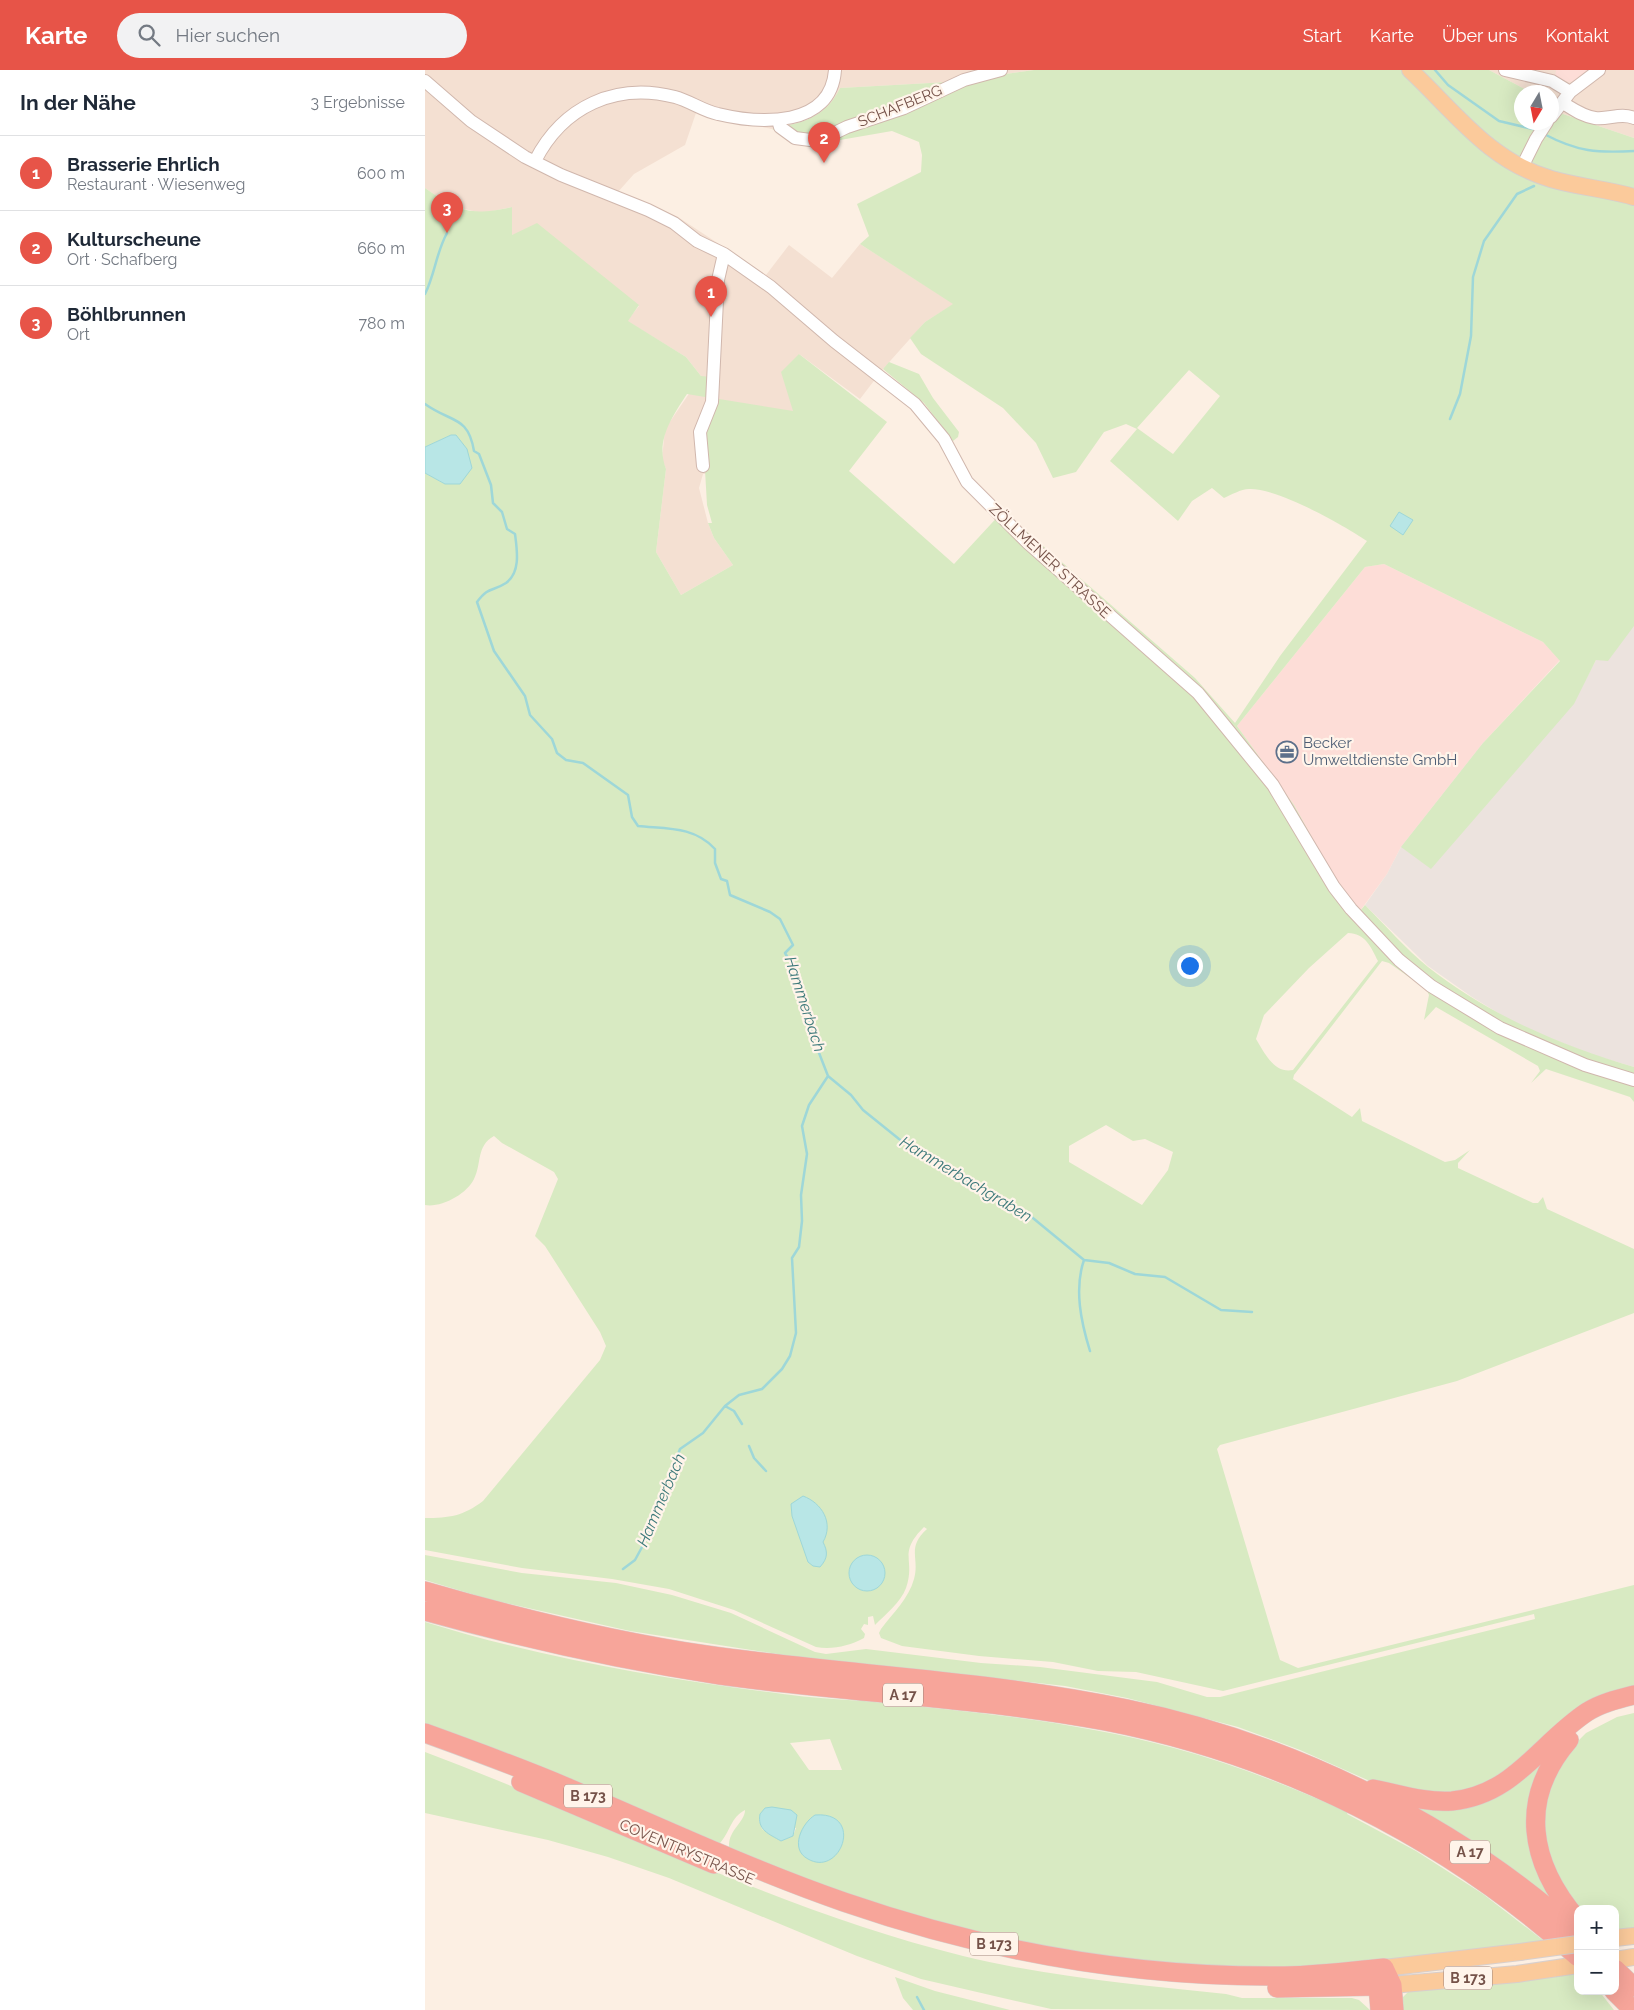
<!DOCTYPE html>
<html lang="de">
<meta charset="utf-8">
<style>
:root{--surface:#fff;--page:#f2f2f3;--text:#1f2937;--muted:#747a83;--line:#e0e1e3;--accent:#e75448}
body{margin:0;font-family:Raleway,sans-serif;background:var(--page);color:var(--text)}
.controls{position:absolute;right:15px;bottom:15px;display:grid;overflow:hidden;border-radius:10px;box-shadow:0 5px 20px #0002}
.controls button{width:45px;height:45px;display:grid;place-items:center;padding:0;border:0;border-bottom:1px solid var(--line);background:var(--surface);color:var(--text);font:25px sans-serif}
.compass{position:absolute;left:1089px;top:15px;width:45px;height:45px;border-radius:50%;background:var(--surface);box-shadow:0 5px 20px #0002;rotate:190deg}
.you{position:absolute;left:764px;top:895px;width:18px;height:18px;margin:-12px;border:4px solid #fff;border-radius:50%;background:#1a73e8;box-shadow:0 0 0 8px #1a73e833}
.badge{display:grid;place-items:center;width:32px;height:32px;border-radius:50%;background:var(--accent);color:#fff;font-size:16px;font-weight:700}
.pin{position:absolute;translate:-50% -41px;filter:drop-shadow(0 1px 2px #0008)}
.pin::after{content:'';position:absolute;top:26px;width:18px;height:15px;background:inherit;clip-path:polygon(0 0,100% 0,50% 100%)}
.list{margin:0;padding:0;list-style:none}
h2{display:flex;justify-content:space-between;align-items:center;height:65px;margin:0;padding:0 20px;font-size:21px}
h2 small{font-size:16px;font-weight:400;color:var(--muted)}
.list li{display:grid;grid-template-columns:32px 1fr auto;gap:15px;align-items:center;box-sizing:border-box;height:75px;padding:0 20px;border-top:1px solid var(--line)}
.list b{display:block;font-size:19px;white-space:nowrap}
.list p{margin:0;font-size:16px;white-space:nowrap;color:var(--muted)}
.list em{font-size:16px;font-style:normal;color:var(--muted)}
.icon{flex:none;width:28px;height:28px;fill:none;stroke:currentColor;stroke-width:2;stroke-linecap:round;stroke-linejoin:round}
.map{position:relative;flex:none;width:1209px;height:1940px;overflow:hidden}
header{display:flex;align-items:center;gap:30px;box-sizing:border-box;height:70px;padding:0 25px;background:var(--accent);color:#fff}
header strong{font-size:24px}
nav{display:flex;gap:28px;margin-inline-start:auto;font-size:18px}
.search{width:350px;height:45px;background:var(--page);display:flex;align-items:center;gap:12px;box-sizing:border-box;padding:0 18px;border-radius:28px;color:var(--muted);font-size:19px}
main{display:flex}
aside{flex:1;background:var(--surface)}
.map>svg:first-child{display:block}
</style>
<header>
<strong>Karte</strong>
<div class="search"><svg class="icon" aria-label="search" viewBox="0 0 24 24"><circle cx="10" cy="10" r="6"/><path d="M15 15l6 6"/></svg>Hier suchen</div>
<nav><a>Start</a><a>Karte</a><a>Über uns</a><a>Kontakt</a></nav>
</header>
<main>
<aside>
<h2>In der Nähe<small>3 Ergebnisse</small></h2>
<ul class="list">
<li><span class="badge">1</span><div><b>Brasserie Ehrlich</b><p>Restaurant · Wiesenweg</p></div><em>600 m</em></li>
<li><span class="badge">2</span><div><b>Kulturscheune</b><p>Ort · Schafberg</p></div><em>660 m</em></li>
<li><span class="badge">3</span><div><b>Böhlbrunnen</b><p>Ort</p></div><em>780 m</em></li>
</ul>
</aside>
<div class="map">
<svg width="1209" height="1940" viewBox="0 0 1209 1940">
<rect width="100%" height="100%" fill="#fcefe3"/>
<!-- residential -->
<path fill="#f4e0d2" d="M0,0H609L523,12L415,18L408,33L390,47L347,59L271,43L260,75L209,104L192,123L227,135L253,147L341,205L364,175L407,208L435,174L529,234L500,252L458,299L435,329L374,284L368,341L281,404H278L274,418L283,453L289,468L308,495L256,525L231,482L241,399L237,389L240,359L276,306L261,287L202,251L214,236L87,165V137L57,143L26,136L0,118Z
M1064,0H1209V68L1138,44L1127,35L1126,22H1105Z"/>
<!-- commercial -->
<path fill="#fdddd7" d="M1131,0H1167L1151,11L1144,12L1130,7Z
M959,494L1118,572L1135,590L1058,673L976,777L962,804L935,841L909,807L869,735L812,656L940,497Z"/>
<!-- industrial -->
<path fill="#ece3de" d="M1209,519V997L1165,984L1093,955L1047,927L1003,896L940,835L962,804L976,777L1058,673L1161,609Z"/>
<!-- green -->
<path fill="#d8eac2" fill-rule="evenodd" d="M609,0H1064L1105,22H1096V52H1126L1127,35L1138,44L1209,68V556L1183,591L1171,590L1149,634L1006,799L976,777L1058,673L1135,591L1118,572L959,494L940,497L812,656L869,735L909,807L935,841L940,835C961,856 981,879 1003,897C1064,945 1135,975 1209,997V1032L1205,1027L1121,999L1106,1013L1115,1001L1113,996L1011,937L999,950L1004,925L1001,919L964,893L957,891L869,1005L868,1009L871,1011L927,1047L935,1038L937,1051L1020,1092L1030,1090L1045,1080L1033,1093V1098L1108,1133H1113L1118,1127L1122,1139L1209,1179V1243L1032,1311L795,1375L792,1379L855,1590L873,1598L1209,1515V1621L1087,1703L1026,1727L947,1712L875,1680L813,1657L702,1628L640,1616L359,1585L205,1561L63,1529L0,1510V1485L97,1503L191,1513L247,1525L306,1543L390,1582L401,1584L441,1579L556,1593L615,1597L732,1612L782,1627H795L1110,1549L1109,1544L798,1621L711,1602L673,1601L628,1592L554,1586L477,1576L456,1568L454,1563L456,1559C468,1543 484,1528 489,1509C495,1488 481,1478 502,1459L499,1457C472,1484 491,1489 481,1518C476,1532 460,1545 450,1555L448,1546L443,1547V1555L439,1554L436,1559L440,1564L439,1568C424,1576 407,1580 391,1577L309,1540L244,1519L187,1509L97,1498L0,1480V1448C25,1448 38,1446 58,1431L175,1290L181,1276L175,1262L120,1176L110,1166L133,1109L129,1102L77,1073L69,1066C51,1076 57,1093 49,1109C42,1124 16,1138 0,1135V403L20,414L26,365L0,377V118C35,142 45,146 87,137V165L112,153L214,235L203,251L261,287L276,306L287,307L286,328L262,324C247,347 230,371 241,399L231,482L256,525L308,495L289,468L283,453H287L282,435L278,365L294,329L368,341L356,302L374,284L462,352L424,401L529,494L578,441L770,608L810,653L855,586L942,471C918,455 853,418 824,419C816,419 806,425 799,428L787,418L767,431L753,451L685,391L712,359L701,354L679,362L651,402L628,408L611,373L578,338L496,284L485,268L500,252L528,234L435,174L444,166L432,134L496,102L497,85L494,72L467,61L415,70L388,78L347,59C377,52 400,49 415,18L523,12ZM764,300L795,326L748,384L712,358ZM923,863C940,863 946,877 953,891L868,1000C849,1004 839,982 831,969L839,945L884,898ZM681,1055L708,1071L720,1069L748,1082L743,1100L717,1135L644,1092V1076Z
M464,292L494,304L508,328L534,362L533,367L528,371L499,333L458,299Z
M0,1552C116,1588 238,1609 358,1624C385,1628 412,1629 439,1631C543,1641 648,1651 749,1678C809,1694 866,1717 923,1742L922,1744L991,1781L1058,1824L1119,1871L1082,1875V1878L877,1899L722,1894L539,1861L420,1827L304,1777C303,1760 320,1752 320,1740C306,1747 305,1762 295,1773L286,1774L0,1657ZM405,1669L417,1700H384L365,1673ZM334,1750L371,1758L368,1766L356,1771L337,1759Z
M1209,1643V1858L1190,1861V1839H1153L1129,1811L1119,1761L1120,1724L1149,1675L1161,1663L1192,1647Z
M1135,1672L1112,1713L1132,1834L1065,1784L982,1733L1029,1735Z
M0,1682C179,1749 351,1840 538,1886C624,1907 713,1915 801,1924L817,1928H927L934,1930L945,1940L626,1939L496,1909L432,1886L244,1808L183,1787L123,1770L0,1743Z
M1153,1903V1921H1174L1189,1940H975L976,1929L985,1920Z
M470,1907L510,1921L585,1940H488L478,1928Z"/>
<!-- water -->
<path fill="#b8e6e6" stroke="#9ed7d8" d="M26,365H31L42,379L47,398L35,414H20L0,403V377Z
M974,442L988,450L978,465L965,456Z
M378,1426C397,1433 409,1453 398,1472C403,1482 403,1488 395,1497L388,1496L383,1492L367,1446L366,1434Z
M424 1503a18 18 0 1 1 36 0a18 18 0 1 1-36 0Z
M347,1737L366,1740L372,1745L368,1766L356,1771C344,1764 332,1760 335,1744L340,1738Z
M390,1745C440,1741 416,1808 383,1789C364,1779 377,1753 390,1745Z"/>
<g fill="none" stroke-linecap="round" stroke-linejoin="round">
<!-- stream -->
<path stroke="#9ed7d8" stroke-width="2.5" d="M1010,0L1023,15L1074,51L1112,60
M1119,64C1153,82 1172,83 1209,81
M0,224C10,204 11,183 22,163
M0,334C26,353 43,345 49,381L54,384L66,415L68,433L77,442L82,459L90,464C92,480 96,502 81,513C67,522 64,516 52,532L69,581L100,626L105,645L127,669L132,683L141,690L158,693L203,725L207,747L213,756C241,759 269,756 290,779V793L296,809L302,811L305,825L345,842L355,849L368,875L360,883L370,900L389,970L403,1006L384,1035L377,1056L382,1084L376,1125L377,1151L374,1177L367,1188L371,1263L365,1286L357,1299L337,1319L314,1325L300,1336L278,1363L255,1379L223,1466L210,1490L198,1499
M1025,349L1035,324L1046,266L1048,207L1059,171L1092,124L1109,116
M403,1006L426,1025L438,1040L474,1069L537,1109L569,1124L603,1144L659,1190L684,1193L710,1204L740,1207L796,1240L827,1242
M659,1190C649,1219 656,1252 665,1281
M300,1336L309,1341L317,1354
M324,1376L329,1388L341,1401
M492,1927L499,1940"/>
<!-- minor casing -->
<g stroke="#d0b7ad" stroke-width="14">
<path id="minor" d="M1080,0L1127,11L1145,22
M0,11L46,51L100,87L136,105L223,140L249,153L272,171L299,184L346,217L409,271L490,334L519,369L542,412L603,473L773,623L848,715L909,817L926,839L974,890L1006,916L1075,958L1160,995L1209,1010
M1138,33C1148,39 1157,46 1170,48C1183,50 1196,42 1209,48
M1126,47L1145,22L1174,0
M353,50L355,57L370,68L393,71L422,57L479,38L539,10L576,0
M110,91C138,36 191,12 250,27C265,31 278,41 293,44C335,54 406,58 410,0
M1097,97L1111,69L1122,52
M278,396L275,362L287,332L293,210L299,184"/>
</g>
<!-- major casing -->
<g stroke="#d8cfcc" stroke-width="18">
<path id="major" d="M985,0C1030,42 1064,91 1126,109C1153,117 1182,119 1209,127
M1190,1868L1209,1866
M1190,1890L1209,1887
M959,1898L1095,1882
M955,1916L1092,1904L1153,1895"/>
</g>
<!-- highway casing -->
<g stroke="#d8cfcc" stroke-width="20">
<path id="highway" d="M0,1521C93,1548 186,1571 281,1585C421,1605 563,1610 702,1639C863,1672 1031,1753 1153,1864
M0,1541C97,1568 195,1590 295,1605C423,1623 552,1627 680,1651C855,1685 1020,1767 1153,1887
M0,1663C47,1680 94,1697 141,1717C233,1756 324,1799 419,1832C558,1880 706,1907 853,1906C889,1906 924,1901 959,1898
M1144,1670C1093,1729 1104,1793 1153,1850
M96,1712L289,1794
M948,1719C974,1724 1000,1733 1027,1731C1089,1725 1115,1673 1162,1642C1176,1633 1193,1629 1209,1625
M959,1898L967,1915L969,1940
M1190,1899L1209,1917
M852,1918L953,1916
M1189,1921L1208,1940
M955,1940L953,1916L957,1904"/>
</g>
<!-- minor -->
<use href="#minor" stroke="#fff" stroke-width="12"/>
<!-- major -->
<use href="#major" stroke="#fbca9b" stroke-width="16"/>
<!-- highway -->
<use href="#highway" stroke="#f7a59a" stroke-width="19"/>
<!-- major-bridge casing -->
<g stroke="#d8cfcc" stroke-width="18" stroke-linecap="butt">
<path id="major-bridge" d="M1095,1882L1153,1874"/>
</g>
<!-- major-bridge -->
<use href="#major-bridge" stroke="#fbca9b" stroke-width="16"/>
</g>
<!-- icons -->
<defs>
<g id="office-ring" transform="scale(1.125)"><circle r="9.5" fill="#fff4ea" stroke="#5c6f8a" stroke-width="1.5"/><path d="M-6-3h4V-5.5h4V-3h4V5H-6ZM-1-4.5V-3h2v-1.5ZM-6 0V1H6V0Z" fill="#5c6f8a"/></g>
</defs>
<g fill-rule="evenodd">
<use href="#office-ring" x="862" y="682"/>
</g>
<g text-anchor="middle" dominant-baseline="central" stroke-width="4.5" stroke-linejoin="round" paint-order="stroke">
<!-- shield labels -->
<g fill="#fff4ea" stroke="#9e8379" stroke-width="1">
<rect x="458" y="1613.5" width="40" height="23" rx="4"/>
<rect x="139" y="1714.5" width="48" height="23" rx="4"/>
<rect x="1025" y="1770.5" width="40" height="23" rx="4"/>
<rect x="545" y="1862.5" width="48" height="23" rx="4"/>
<rect x="1019" y="1896.5" width="48" height="23" rx="4"/>
</g>
<g font-size="14" font-weight="bold" fill="#755249">
<text x="478" y="1625">A 17</text>
<text x="163" y="1726">B 173</text>
<text x="1045" y="1782">A 17</text>
<text x="569" y="1874">B 173</text>
<text x="1043" y="1908">B 173</text>
</g>
<!-- street labels -->
<g font-size="15" fill="#755249" stroke="#fff4ea">
<text transform="translate(475 36) rotate(-22)">SCHAFBERG</text>
<text transform="translate(625 491) rotate(43)">ZÖLLMENER STRASSE</text>
<text transform="translate(262 1782) rotate(23)">COVENTRYSTRASSE</text>
</g>
<!-- service labels -->
<g font-size="15" fill="#4e5e75" stroke="#fff4ea" text-anchor="start">
<text x="878" y="673">Becker<tspan x="878" dy="17">Umweltdienste GmbH</tspan></text>
</g>
<!-- water labels -->
<g font-size="16" font-style="italic" fill="#3c797a" stroke="#fff4ea">
<text transform="translate(380 934) rotate(72)">Hammerbach</text>
<text transform="translate(541 1109) rotate(31)">Hammerbachgraben</text>
<text transform="translate(236 1430) rotate(-67)">Hammerbach</text>
</g>
</g>
</svg>
<div class="controls">
<button>+</button>
<button>−</button>
</div>
<svg class="compass" viewBox="-18 -18 36 36"><path d="M0-13l5 13h-10z" fill="#e53935"/><path d="M0 13l5-13h-10z" fill="#747a83"/></svg>
<div class="you"></div>
<div class="pin badge" style="left:286px;top:247px">1</div>
<div class="pin badge" style="left:399px;top:93px">2</div>
<div class="pin badge" style="left:22px;top:163px">3</div>
</div>
</main>
